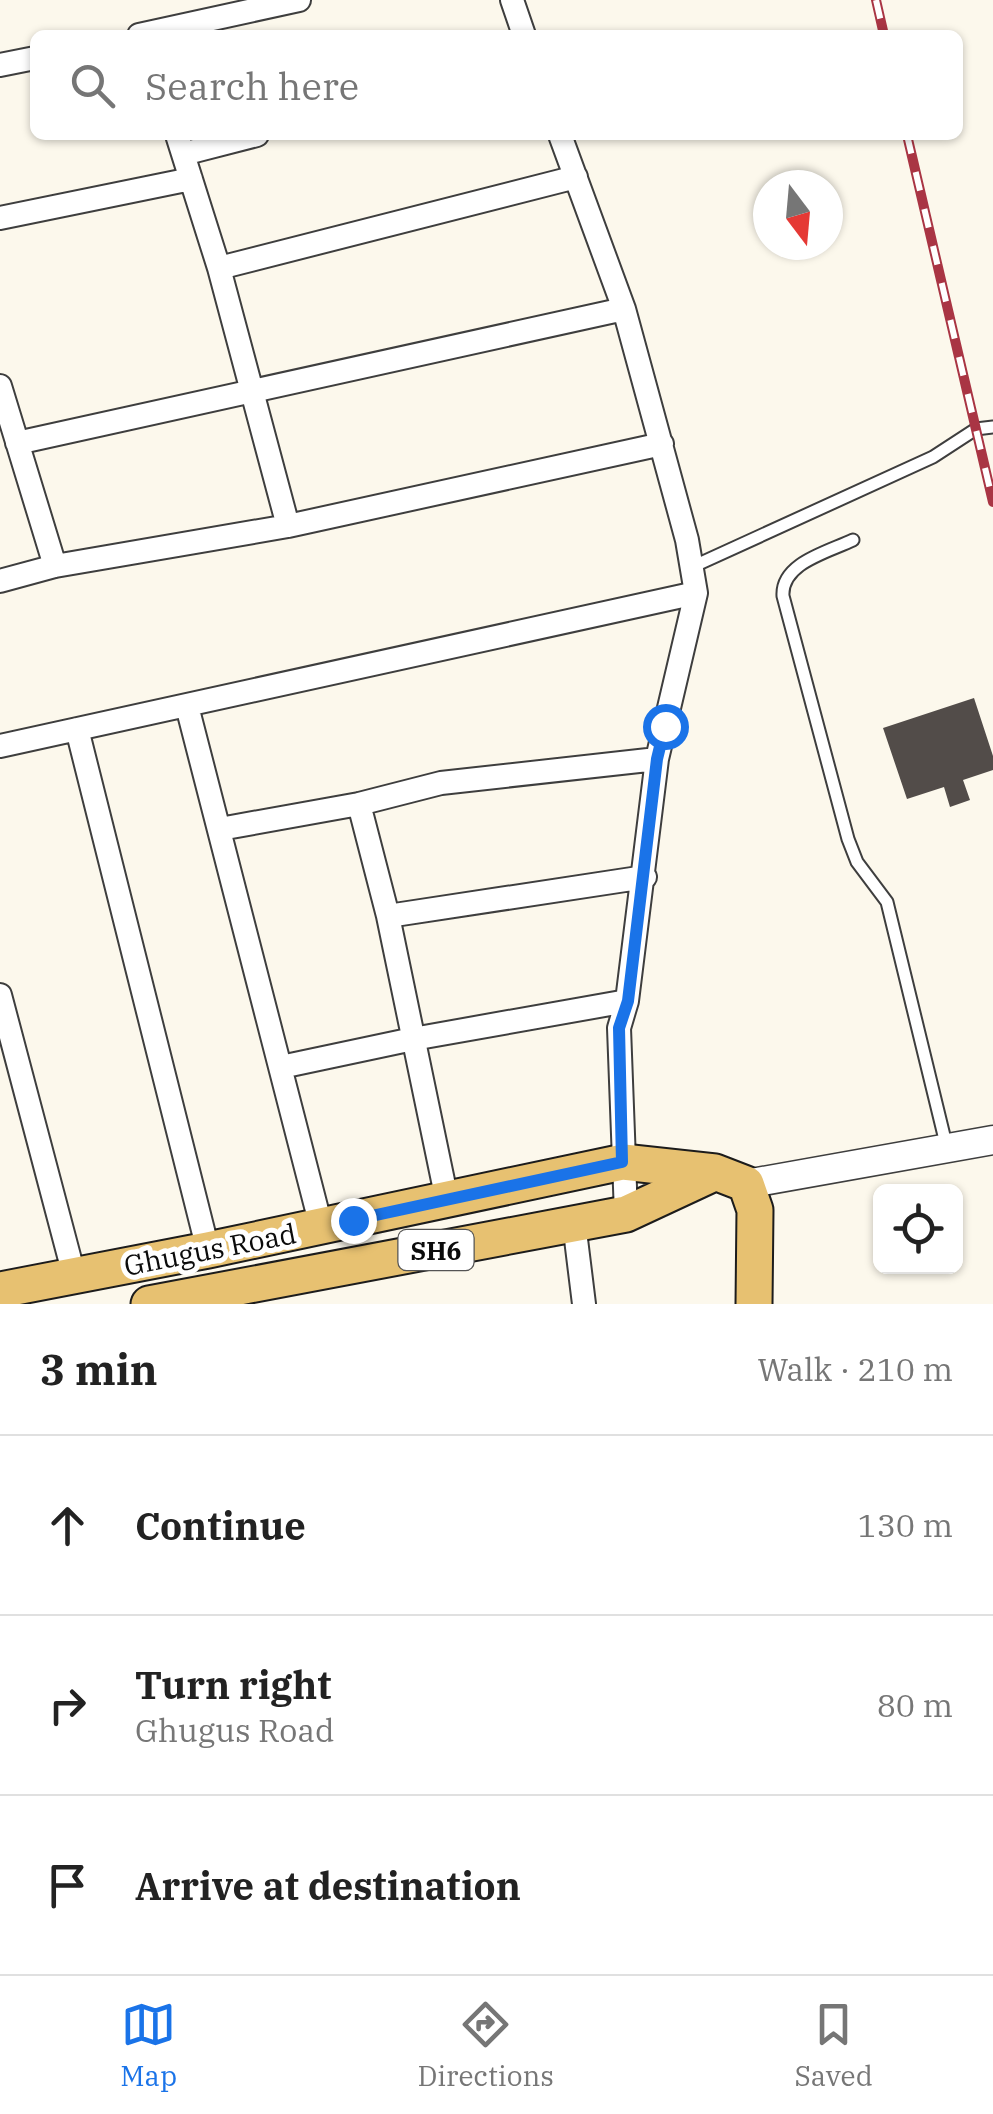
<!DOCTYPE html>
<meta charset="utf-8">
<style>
:root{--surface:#fff;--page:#f2f2f2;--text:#222;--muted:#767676;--line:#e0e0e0;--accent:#1a73e8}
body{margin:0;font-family:"IBM Plex Serif",serif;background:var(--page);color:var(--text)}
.controls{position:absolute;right:30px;bottom:30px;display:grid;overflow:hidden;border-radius:15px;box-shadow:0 2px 8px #0004}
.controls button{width:90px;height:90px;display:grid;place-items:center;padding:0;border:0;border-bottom:2px solid var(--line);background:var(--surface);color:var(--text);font:50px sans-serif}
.compass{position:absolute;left:753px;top:170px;width:90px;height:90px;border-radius:50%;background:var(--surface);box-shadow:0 2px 8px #0004;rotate:164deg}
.stop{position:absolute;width:30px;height:30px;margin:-22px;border:8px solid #1a73e8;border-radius:50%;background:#fff}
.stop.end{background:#1a73e8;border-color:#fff;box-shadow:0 2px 10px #0008}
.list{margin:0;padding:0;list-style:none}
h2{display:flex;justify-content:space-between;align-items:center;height:130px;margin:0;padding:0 40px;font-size:42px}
h2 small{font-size:32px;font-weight:400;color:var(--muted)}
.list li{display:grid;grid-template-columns:65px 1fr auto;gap:30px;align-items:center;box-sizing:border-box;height:180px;padding:0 40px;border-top:2px solid var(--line)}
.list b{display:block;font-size:38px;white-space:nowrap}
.list p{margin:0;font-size:32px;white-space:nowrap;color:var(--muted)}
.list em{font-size:32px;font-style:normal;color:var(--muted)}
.icon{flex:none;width:55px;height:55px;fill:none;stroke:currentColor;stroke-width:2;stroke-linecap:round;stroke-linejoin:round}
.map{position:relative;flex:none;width:993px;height:1304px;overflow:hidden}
.search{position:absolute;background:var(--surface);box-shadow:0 2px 8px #0004;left:30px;right:30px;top:30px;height:110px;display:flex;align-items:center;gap:25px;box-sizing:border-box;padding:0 35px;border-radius:15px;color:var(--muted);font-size:38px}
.sheet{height:670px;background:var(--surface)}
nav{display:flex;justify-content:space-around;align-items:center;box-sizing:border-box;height:140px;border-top:2px solid var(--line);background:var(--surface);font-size:28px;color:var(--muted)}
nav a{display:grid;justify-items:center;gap:5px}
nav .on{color:var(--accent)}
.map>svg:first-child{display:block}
</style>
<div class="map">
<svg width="993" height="1304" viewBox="0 0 993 1304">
<rect width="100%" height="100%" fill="#fcf8ec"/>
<!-- building -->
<path fill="#524c49" d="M974,698L993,756V770L963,780L970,800L950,807L944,787L907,799L883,728Z"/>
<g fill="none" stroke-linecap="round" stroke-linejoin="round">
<!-- service casing -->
<g stroke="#3e3e3e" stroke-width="15">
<path id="service" d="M853,540C828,552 781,563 783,596L848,839L857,862L887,902L947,1148
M692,567L933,457L976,429L993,427"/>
</g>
<!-- minor casing -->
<g stroke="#3e3e3e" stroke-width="26">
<path id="minor" d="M512,0L524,35
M139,35L299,0
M0,65L35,58
M177,135L219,268L288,526
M560,135L624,309L687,540L696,593L657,759L627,1001L619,1028L626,1214
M183,154L257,135
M0,218L191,179
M219,268L576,177
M0,386L55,566
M17,443L624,309
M0,581L55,566L288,526L662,444
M187,706L321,1226
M77,729L208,1250
M0,746L696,593
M359,804L388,916L447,1200
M220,829L359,804L441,783L657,759
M388,916L645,877
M0,995L74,1275
M281,1067L413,1039L627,1001
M574,1223L584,1304"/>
</g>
<!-- tertiary casing -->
<g stroke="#3e3e3e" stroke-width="31">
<path id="tertiary" d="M746,1184L993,1140"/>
</g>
<!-- primary casing -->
<g stroke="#1c1c1c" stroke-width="39">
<path id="primary" d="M0,1290L208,1250L623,1162L715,1172L746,1184L755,1210L754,1304
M149,1304L626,1214L714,1173"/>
</g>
<!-- service -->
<use href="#service" stroke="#fff" stroke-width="11"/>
<!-- minor -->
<use href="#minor" stroke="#fff" stroke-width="22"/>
<!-- tertiary -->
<use href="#tertiary" stroke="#fff" stroke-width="28"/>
<!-- primary -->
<use href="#primary" stroke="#e7c171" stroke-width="35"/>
<!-- rail casing -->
<g stroke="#a93544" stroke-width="10">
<path id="rail" d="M876,0L884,35
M907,135L993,502"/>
</g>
<!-- rail -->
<use href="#rail" stroke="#fff" stroke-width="6" stroke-dasharray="19" stroke-linecap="butt"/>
</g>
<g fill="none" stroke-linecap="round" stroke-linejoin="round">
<!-- route -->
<path stroke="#1a73e8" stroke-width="12" d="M353,1220L622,1162L619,1028L628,1001L657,759L665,726"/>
</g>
<g text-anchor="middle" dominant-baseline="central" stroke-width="10" stroke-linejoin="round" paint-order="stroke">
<!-- shield labels -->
<rect fill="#fff" stroke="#545454" stroke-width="2.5" x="398.5" y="1230" width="75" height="40" rx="8"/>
<g font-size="25" font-weight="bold" fill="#0b0b0b">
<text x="436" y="1250">SH6</text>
</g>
<!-- street labels -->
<g font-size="28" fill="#0b0b0b" stroke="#fff">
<text transform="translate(210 1249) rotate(-11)">Ghugus Road</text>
</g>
</g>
</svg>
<div class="controls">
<button><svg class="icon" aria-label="locate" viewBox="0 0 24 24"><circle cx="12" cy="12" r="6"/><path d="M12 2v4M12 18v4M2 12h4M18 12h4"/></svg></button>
</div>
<svg class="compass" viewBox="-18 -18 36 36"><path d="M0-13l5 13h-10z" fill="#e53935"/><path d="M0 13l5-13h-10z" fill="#767676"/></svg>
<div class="stop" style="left:665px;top:726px"></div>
<div class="stop end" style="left:353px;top:1220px"></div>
<div class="search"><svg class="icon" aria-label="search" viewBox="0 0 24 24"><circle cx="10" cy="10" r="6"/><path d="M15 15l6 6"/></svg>Search here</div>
</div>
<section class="sheet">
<h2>3 min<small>Walk · 210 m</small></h2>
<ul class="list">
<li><svg class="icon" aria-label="ahead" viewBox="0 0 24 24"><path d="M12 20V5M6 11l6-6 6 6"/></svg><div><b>Continue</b></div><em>130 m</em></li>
<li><svg class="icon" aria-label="right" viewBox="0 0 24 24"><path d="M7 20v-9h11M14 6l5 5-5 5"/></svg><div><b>Turn right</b><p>Ghugus Road</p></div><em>80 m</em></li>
<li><svg class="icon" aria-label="arrive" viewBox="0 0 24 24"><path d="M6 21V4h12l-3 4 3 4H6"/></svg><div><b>Arrive at destination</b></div></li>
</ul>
</section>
<nav>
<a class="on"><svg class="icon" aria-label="map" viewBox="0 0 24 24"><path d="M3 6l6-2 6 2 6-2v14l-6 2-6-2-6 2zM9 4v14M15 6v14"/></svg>Map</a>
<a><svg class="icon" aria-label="directions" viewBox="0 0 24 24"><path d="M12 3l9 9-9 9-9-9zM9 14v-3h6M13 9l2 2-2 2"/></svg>Directions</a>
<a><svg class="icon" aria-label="saved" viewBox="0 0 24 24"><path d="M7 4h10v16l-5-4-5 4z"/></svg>Saved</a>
</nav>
